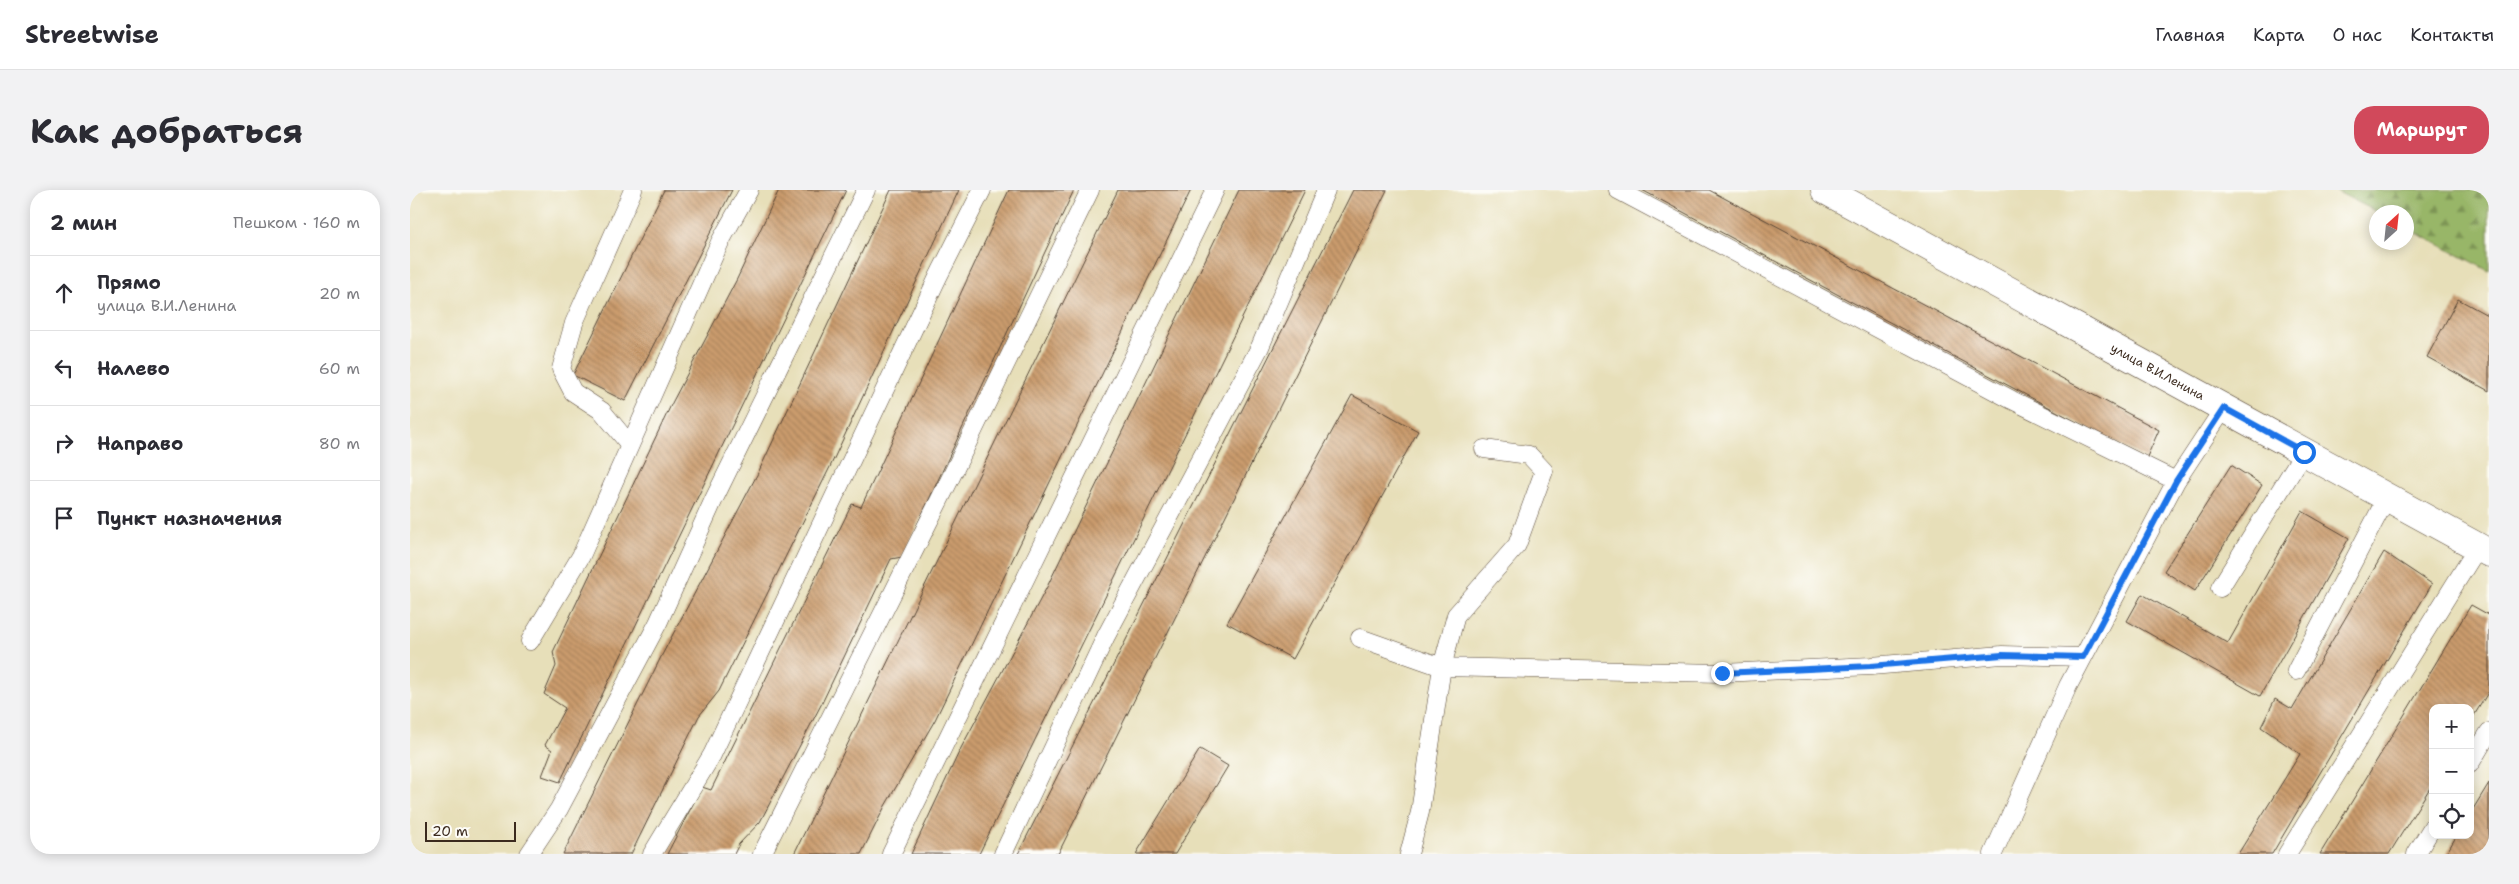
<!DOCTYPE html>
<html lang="ru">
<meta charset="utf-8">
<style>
:root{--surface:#fff;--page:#f2f2f3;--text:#2b2b33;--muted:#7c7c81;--line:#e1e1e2;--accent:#d1495b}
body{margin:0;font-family:"Shantell Sans",sans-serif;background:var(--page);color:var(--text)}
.controls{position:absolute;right:15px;bottom:15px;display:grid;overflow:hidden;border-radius:10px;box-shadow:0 2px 12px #0003}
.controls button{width:45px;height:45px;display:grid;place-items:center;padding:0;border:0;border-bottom:1px solid var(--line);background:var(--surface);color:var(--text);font:25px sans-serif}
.compass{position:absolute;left:1959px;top:15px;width:45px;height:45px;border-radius:50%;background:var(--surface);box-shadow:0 2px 12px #0003;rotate:27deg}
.scale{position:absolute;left:15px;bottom:12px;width:91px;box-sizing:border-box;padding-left:5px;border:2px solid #3b2a1e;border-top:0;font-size:14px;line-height:18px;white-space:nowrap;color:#3b2a1e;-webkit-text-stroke:4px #fdfcf7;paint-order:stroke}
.stop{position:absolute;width:15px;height:15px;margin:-11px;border:4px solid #1a73e8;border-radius:50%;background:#fff}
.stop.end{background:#1a73e8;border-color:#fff;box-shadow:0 1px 5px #0008}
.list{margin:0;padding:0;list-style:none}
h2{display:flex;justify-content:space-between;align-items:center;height:65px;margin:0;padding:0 20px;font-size:21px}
h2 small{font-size:16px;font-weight:400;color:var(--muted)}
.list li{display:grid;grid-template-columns:32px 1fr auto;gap:15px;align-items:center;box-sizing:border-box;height:75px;padding:0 20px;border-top:1px solid var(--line)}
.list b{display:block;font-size:19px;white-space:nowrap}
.list p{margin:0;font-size:16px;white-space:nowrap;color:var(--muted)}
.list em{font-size:16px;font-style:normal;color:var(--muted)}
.icon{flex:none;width:28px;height:28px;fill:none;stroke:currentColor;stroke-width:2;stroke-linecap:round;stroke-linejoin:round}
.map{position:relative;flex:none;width:2079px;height:664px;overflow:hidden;border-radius:20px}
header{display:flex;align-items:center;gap:30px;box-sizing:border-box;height:70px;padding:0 25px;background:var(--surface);border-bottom:1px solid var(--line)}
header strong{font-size:24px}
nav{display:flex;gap:28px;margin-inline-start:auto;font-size:18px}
.intro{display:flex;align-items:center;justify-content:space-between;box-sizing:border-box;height:120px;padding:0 30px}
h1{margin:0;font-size:35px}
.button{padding:12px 22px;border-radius:20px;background:var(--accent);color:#fff;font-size:18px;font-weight:700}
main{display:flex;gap:30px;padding:0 30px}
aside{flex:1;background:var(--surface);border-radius:20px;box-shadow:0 2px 12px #0003}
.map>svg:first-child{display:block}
</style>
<header>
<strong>Streetwise</strong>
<nav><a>Главная</a><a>Карта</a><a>О нас</a><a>Контакты</a></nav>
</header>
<div class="intro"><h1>Как добраться</h1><a class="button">Маршрут</a></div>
<main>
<aside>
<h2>2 мин<small>Пешком · 160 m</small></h2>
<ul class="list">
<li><svg class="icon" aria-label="ahead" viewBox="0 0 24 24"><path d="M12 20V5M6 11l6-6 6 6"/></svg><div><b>Прямо</b><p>улица В.И.Ленина</p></div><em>20 m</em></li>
<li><svg class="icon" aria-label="left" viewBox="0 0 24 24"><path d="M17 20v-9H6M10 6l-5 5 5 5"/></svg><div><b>Налево</b></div><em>60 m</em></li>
<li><svg class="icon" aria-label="right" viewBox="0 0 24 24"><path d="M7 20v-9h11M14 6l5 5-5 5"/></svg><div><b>Направо</b></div><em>80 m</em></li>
<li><svg class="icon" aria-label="arrive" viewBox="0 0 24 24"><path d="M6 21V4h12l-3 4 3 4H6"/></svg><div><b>Пункт назначения</b></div></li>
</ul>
</aside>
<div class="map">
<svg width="2079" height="664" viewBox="0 0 2079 664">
<defs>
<pattern id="forest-firs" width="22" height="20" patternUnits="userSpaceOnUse" patternTransform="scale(1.25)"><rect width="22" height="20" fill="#98b668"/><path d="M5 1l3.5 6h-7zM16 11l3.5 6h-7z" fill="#7d9455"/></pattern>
<pattern id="building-back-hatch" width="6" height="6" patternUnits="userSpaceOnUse" patternTransform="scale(1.25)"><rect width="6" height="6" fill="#ca9b6d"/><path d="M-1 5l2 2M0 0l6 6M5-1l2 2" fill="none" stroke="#a57f59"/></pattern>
</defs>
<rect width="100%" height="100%" fill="#fdfcf7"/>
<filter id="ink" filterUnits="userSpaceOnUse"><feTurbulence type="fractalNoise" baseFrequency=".02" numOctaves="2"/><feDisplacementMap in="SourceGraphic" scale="10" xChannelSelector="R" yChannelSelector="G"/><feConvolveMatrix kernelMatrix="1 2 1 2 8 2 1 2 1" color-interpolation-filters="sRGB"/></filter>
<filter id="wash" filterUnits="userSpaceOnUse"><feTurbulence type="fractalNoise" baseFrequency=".0096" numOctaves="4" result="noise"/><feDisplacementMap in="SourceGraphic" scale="20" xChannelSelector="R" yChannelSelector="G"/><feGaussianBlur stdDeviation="1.12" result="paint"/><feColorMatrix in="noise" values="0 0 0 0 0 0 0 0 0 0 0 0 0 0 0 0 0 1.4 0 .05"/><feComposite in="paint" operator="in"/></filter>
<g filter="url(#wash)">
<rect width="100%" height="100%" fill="#e7dfb9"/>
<!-- forest -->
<path fill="url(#forest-firs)" stroke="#6a7043" d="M1924,0H2079V81L1997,38L1996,22H1967Z"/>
<g id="blocks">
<!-- building -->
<path fill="url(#building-back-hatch)" d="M254,0H322L215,211L163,185Z
M369,0H436L150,592L132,586L142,560L135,555L155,518L134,504L146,476L143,462L262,213L327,89Z
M481,0H549L420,277L309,501L289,526L221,664H153L252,465L348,283Z
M599,0H664L492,367L481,369L412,513L350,632L329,654L324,664H257L292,597L301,600L442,314L451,317Z
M708,0H781L525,530L475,616L451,664H384Z
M829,0H895L569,664H501L551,558L637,397Z
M943,0H977L648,664H608Z
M1232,0H1299L1749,240L1736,269Z
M2048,109L2079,126V201L2017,167Z
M942,205L1008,241L883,469L817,433Z
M1821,275L1852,295L1785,401L1754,381Z
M1892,321L1939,348L1850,506L1717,431L1732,404L1818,453Z
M1974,362L2022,394L1862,664H1828L1890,564L1851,537L1865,509L1882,519Z
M2061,415L2079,425V501L2060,532V518H2023V593L1979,664H1910Z
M790,559L818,576L765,664H726Z
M2079,593V664H2036L2047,645H2060V624Z"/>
</g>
</g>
<g filter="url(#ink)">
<use href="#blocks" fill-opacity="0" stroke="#554535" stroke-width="1"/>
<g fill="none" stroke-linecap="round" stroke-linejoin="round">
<!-- lane casing -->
<g stroke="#554535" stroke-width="19">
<path id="lane" d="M1208,0L1602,210L1766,291
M220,255L192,221L163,202L151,179L164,133L223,0
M1810,398L1894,262
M950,448L1032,477L1312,483L1461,476L1592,465L1673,467
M120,451L171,366L310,52L339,0
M1886,481L1977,307
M2060,574L2079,542
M119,664L149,619L248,433L304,309L456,0
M242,664L302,565L528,87L572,0
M352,664L541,287L680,0
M481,664L805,0
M593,664L696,446L850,157L916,0
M999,664L1010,622L1032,477L1046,425L1107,355L1134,281L1119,265L1074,259
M1583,664L1658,496L1766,291L1814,218
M1877,664L2068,357
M2006,664L2023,636"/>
</g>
<!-- secondary casing -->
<g stroke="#554535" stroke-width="29">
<g id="secondary">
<path id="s1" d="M1415,0L2079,363"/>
</g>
</g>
<!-- lane -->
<use href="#lane" stroke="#fff" stroke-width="18"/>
<!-- secondary -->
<use href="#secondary" stroke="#fff" stroke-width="28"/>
</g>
</g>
<g fill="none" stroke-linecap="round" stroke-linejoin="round" filter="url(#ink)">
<!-- route -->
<path stroke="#1a73e8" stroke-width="6" d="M1312,483L1461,476L1592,465L1673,467L1766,291L1814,218L1894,262"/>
</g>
<g text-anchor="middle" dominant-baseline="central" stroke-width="4" stroke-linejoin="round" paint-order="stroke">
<!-- street labels -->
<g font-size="12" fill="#3b2a1e" stroke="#fdfcf7">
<text stroke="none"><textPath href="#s1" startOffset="379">улица В.И.Ленина</textPath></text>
</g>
</g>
</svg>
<div class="controls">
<button>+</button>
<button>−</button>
<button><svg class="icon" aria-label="locate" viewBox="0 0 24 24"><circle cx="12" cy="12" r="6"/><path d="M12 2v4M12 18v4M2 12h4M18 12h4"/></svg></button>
</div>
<svg class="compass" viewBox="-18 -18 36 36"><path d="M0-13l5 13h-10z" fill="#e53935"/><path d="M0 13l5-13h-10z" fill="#7c7c81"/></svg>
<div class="scale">20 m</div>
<div class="stop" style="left:1894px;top:262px"></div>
<div class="stop end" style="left:1312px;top:483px"></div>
</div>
</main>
